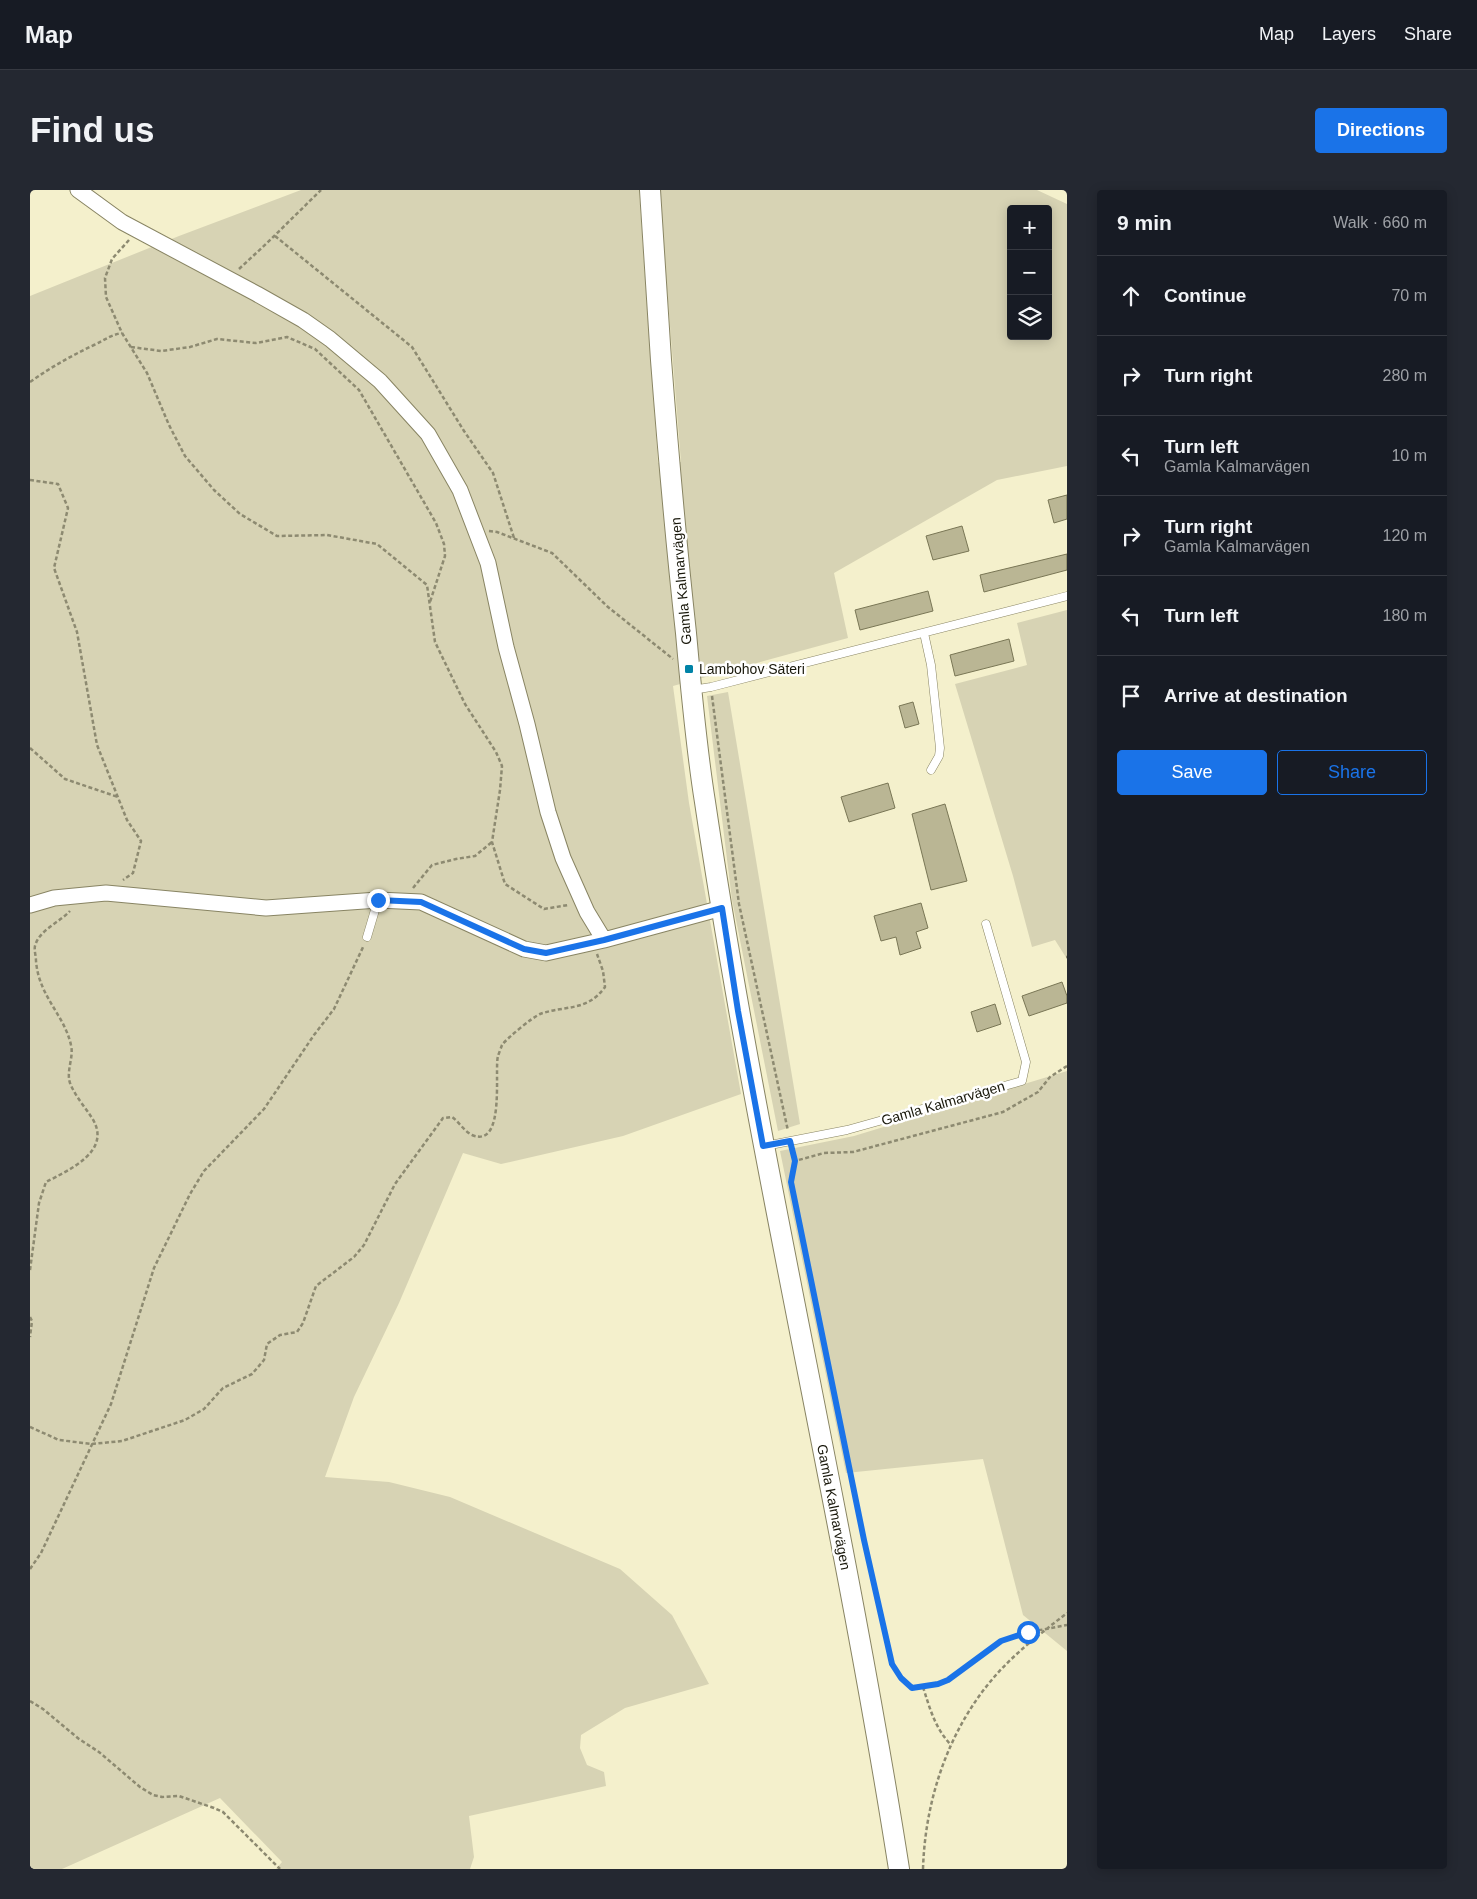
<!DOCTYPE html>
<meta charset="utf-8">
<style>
:root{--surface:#171b24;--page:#242831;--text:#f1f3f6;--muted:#9ea1a6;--line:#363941;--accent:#1a73e8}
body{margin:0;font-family:Helvetica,sans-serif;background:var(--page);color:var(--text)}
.controls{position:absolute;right:15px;top:15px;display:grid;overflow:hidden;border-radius:5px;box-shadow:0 2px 12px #0003}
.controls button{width:45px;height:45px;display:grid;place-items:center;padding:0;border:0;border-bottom:1px solid var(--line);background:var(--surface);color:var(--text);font:25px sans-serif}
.stop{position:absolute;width:15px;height:15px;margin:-11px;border:4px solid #1a73e8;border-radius:50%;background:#fff}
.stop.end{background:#1a73e8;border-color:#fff;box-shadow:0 1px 5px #0008}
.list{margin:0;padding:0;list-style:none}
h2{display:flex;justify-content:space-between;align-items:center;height:65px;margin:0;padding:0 20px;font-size:21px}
h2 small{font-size:16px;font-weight:400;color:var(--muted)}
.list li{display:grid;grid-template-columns:32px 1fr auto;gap:15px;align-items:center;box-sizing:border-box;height:80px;padding:0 20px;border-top:1px solid var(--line)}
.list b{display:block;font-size:19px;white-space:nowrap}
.list p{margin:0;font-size:16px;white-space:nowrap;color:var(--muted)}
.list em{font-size:16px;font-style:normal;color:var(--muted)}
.actions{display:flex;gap:10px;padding:15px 20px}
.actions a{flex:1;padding:11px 0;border:1px solid var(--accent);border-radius:5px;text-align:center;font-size:18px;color:var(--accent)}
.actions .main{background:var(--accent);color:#fff}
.icon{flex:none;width:28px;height:28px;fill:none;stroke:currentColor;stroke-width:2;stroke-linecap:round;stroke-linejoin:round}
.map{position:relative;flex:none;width:1037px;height:1679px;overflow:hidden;border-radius:5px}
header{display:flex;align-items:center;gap:30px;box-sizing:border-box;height:70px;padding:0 25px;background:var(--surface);border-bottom:1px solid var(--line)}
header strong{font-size:24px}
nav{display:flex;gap:28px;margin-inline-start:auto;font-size:18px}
.intro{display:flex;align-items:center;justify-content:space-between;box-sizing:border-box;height:120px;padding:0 30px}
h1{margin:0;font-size:35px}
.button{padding:12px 22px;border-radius:5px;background:var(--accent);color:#fff;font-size:18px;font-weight:700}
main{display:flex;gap:30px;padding:0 30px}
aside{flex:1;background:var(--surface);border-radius:5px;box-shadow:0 2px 12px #0003}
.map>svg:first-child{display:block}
</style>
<header>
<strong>Map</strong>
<nav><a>Map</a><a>Layers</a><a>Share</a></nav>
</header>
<div class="intro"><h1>Find us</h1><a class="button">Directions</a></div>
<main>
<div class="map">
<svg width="1037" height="1679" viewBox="0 0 1037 1679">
<rect width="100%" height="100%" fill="#f4f0cc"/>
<!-- green -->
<path fill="#d7d3b4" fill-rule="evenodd" d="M271,0H609L628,273L651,272L629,0H1007L1037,14V276L967,290L804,383L818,448L643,496L659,613L711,904L593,946L471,974L433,963L369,1113L324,1207L295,1287L359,1292L420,1307L590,1379L642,1425L679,1494L595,1518L551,1545L550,1558L557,1575L574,1582L576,1596L439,1626L444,1667L440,1679H246L252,1672L190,1608L32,1679H0V106L149,46ZM981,19H1018V146H981Z
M1037,420V769L1025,750L1002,757L983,686L925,494L997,475L987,433Z
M698,502L770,934L748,941L702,710L677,506Z
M1037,881V1461L993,1425L953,1269L816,1283L750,961L824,946Z"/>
<!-- building -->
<path fill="#bab694" stroke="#797655" d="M1037,305V329L1024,333L1018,310Z
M932,336L939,361L903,370L896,346Z
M1037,364V380L954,402L950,385Z
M898,401L903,421L830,440L825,420Z
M979,449L984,471L925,486L920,465Z
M883,512L889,534L875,538L869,516Z
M858,593L865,618L819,632L811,607Z
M915,614L937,691L901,700L882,624Z
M891,713L898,738L886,742L891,758L870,765L866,747L851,751L844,726Z
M1032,792L1037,806V813L999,826L992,806Z
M965,814L971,834L947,842L941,822Z"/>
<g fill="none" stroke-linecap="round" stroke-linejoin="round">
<!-- service casing -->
<g stroke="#888463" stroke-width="9">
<path id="service" d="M894,443L901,475L910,558L909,566L901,580
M662,500L681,497L1037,406
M337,747L348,710
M735,956L817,940L992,891L996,872L956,734"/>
</g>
<!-- minor casing -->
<g stroke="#888463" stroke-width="17">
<path id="minor" d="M48,0L92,32L227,104L273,130L300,149L350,191L398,244L430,300L458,373L476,457L497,534L518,622L533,668L557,722L574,750L692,718
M0,715L24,708L76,703L236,718L348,710L391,712L494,759L516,763L574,750"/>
</g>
<!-- tertiary casing -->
<g stroke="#888463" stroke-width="22">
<path id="tertiary" d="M620,0C624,57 627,114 631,170C638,261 646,352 656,443C661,499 666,556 675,612C728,970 813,1322 869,1679"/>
</g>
<!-- path -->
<path stroke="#8d8a71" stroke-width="2.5" stroke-dasharray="4 2.5" stroke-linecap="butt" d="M245,46L382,157L434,241L463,283L484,348
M99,50L82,69L75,88L76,107L92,143L117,183L139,235L155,266L184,300L210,324L247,346L297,345L347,354L397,395L405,452L435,514L466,562L472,576L470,600L462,652L475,694L514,719L538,715
M209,79L236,54L291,0
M101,157L131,161L160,157L187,149L226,153L257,147L285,159L329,200L406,333L414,354L415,366L400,412
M0,192C21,177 41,166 64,155C75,150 80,145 92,143
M0,290L28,294L38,318L24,378L47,442L67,555L97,630L111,651L103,683L93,690
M459,341L467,342L522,363L578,417L643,469
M682,506L709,714L758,941
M0,558L35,589L88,607
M383,698L402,675L426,669L445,666L462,652
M1036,767H1037
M1037,876L1020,887L1008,902L973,922L823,962L794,963L765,971L761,992L834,1350L862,1474L871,1488L882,1498L908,1494L918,1490L971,1451L989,1444L1037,1435
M762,961L765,971
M0,1080L9,1013L16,992C39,980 83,961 62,928C55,917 45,906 40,893C36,881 44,867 41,855C34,824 9,807 6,771C6,766 4,760 5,756C9,740 30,732 40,721
M0,1127L2,1131L0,1147
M0,1237L29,1250L62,1254L92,1251L155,1230L174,1219L193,1198L222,1184L234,1170L237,1154L250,1145L267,1142L273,1133L286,1096L324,1067L334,1055L365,994L413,928L422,927C429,932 434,941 442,945C476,959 464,880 468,866C469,863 471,858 472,855C477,848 503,827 510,824C535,815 557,822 575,797L573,781L567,764
M0,1379L11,1363L81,1214L124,1078L160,1004L174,981L234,919L284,845L304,819L334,755
M893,1497C900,1519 905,1538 921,1555
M0,1511L13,1519L49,1549L69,1562L110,1597L123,1605L132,1607L149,1606L184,1618L193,1622L250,1679
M893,1679C895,1612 917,1544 960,1492C982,1465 1010,1444 1037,1423"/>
<!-- service -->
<use href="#service" stroke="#fff" stroke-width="8"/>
<!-- minor -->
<use href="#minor" stroke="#fff" stroke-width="15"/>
<!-- tertiary -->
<use href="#tertiary" stroke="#fff" stroke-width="20"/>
</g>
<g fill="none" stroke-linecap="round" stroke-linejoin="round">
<!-- route -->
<path stroke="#1a73e8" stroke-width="6" d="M348,710L391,712L494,759L516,763L574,750L692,718L708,821L733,956L760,951L765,971L761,992L834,1350L862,1474L871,1488L882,1498L908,1494L918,1490L971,1451L998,1442"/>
</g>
<!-- markers -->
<rect fill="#0083a7" stroke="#fff" stroke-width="2" x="654" y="474" width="10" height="10" rx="2.5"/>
<g text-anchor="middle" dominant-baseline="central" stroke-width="5" stroke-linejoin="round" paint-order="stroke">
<!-- street labels -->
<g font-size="14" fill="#18170a" stroke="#fff">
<text transform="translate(651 391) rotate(-95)">Gamla Kalmarvägen</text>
<text transform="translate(913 913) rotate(-16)">Gamla Kalmarvägen</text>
<text transform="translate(804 1317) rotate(79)">Gamla Kalmarvägen</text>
</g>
<!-- poi labels -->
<g font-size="14" fill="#18170a" stroke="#fff" text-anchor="start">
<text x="669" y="479">Lambohov Säteri</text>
</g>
</g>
</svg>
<div class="controls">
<button>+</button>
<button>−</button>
<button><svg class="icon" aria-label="layers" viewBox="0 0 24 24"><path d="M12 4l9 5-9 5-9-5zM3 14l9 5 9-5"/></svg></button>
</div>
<div class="stop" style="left:998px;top:1442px"></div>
<div class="stop end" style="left:348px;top:710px"></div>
</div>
<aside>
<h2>9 min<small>Walk · 660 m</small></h2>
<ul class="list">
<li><svg class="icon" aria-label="ahead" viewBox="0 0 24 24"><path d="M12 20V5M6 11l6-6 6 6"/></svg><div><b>Continue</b></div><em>70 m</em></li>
<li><svg class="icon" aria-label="right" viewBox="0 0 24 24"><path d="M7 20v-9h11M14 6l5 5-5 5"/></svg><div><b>Turn right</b></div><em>280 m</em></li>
<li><svg class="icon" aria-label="left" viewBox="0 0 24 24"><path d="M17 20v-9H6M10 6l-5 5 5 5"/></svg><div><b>Turn left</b><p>Gamla Kalmarvägen</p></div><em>10 m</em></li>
<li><svg class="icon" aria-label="right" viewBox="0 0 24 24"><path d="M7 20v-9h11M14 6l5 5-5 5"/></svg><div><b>Turn right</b><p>Gamla Kalmarvägen</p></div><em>120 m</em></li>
<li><svg class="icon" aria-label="left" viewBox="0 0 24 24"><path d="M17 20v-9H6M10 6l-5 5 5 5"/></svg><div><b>Turn left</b></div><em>180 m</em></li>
<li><svg class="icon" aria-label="arrive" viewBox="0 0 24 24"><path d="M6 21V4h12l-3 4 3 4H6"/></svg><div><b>Arrive at destination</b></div></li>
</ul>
<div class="actions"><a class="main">Save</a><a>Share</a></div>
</aside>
</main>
